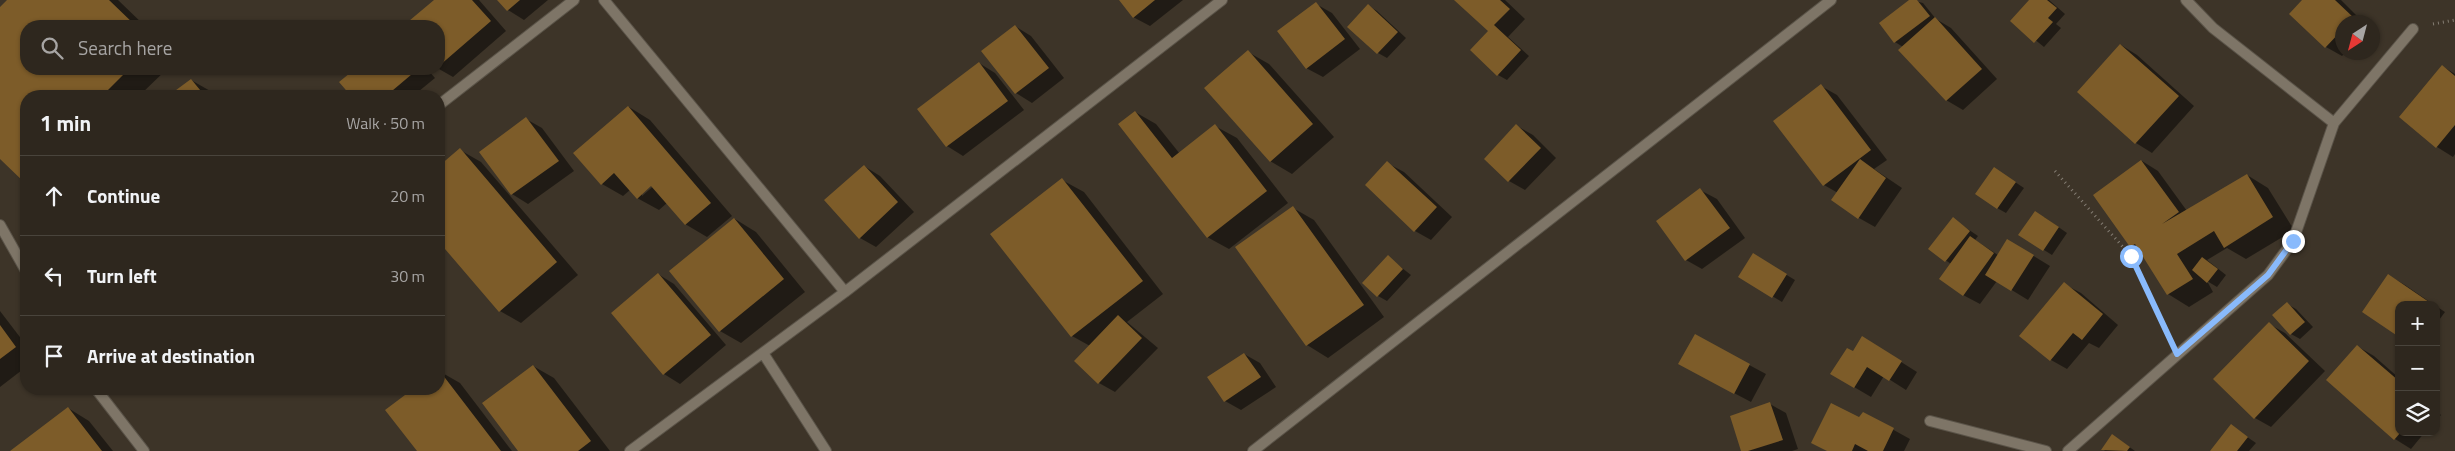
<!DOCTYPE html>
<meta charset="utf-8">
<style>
:root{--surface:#2e271e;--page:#362f27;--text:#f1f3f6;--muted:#a7a5a4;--line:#49443c}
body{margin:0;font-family:"Titillium Web",sans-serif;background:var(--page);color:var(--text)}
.controls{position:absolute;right:15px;bottom:15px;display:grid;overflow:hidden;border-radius:10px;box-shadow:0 1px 4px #0004}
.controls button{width:45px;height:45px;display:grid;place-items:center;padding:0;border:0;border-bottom:1px solid var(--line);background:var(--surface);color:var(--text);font:25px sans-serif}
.compass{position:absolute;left:2335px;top:15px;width:45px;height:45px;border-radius:50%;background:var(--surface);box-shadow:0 1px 4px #0004;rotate:216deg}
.stop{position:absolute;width:15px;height:15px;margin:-11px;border:4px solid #89bafc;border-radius:50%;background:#fff}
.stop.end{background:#89bafc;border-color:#fff;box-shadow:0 1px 5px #0008}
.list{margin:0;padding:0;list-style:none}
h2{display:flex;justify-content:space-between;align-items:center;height:65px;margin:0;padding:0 20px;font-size:21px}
h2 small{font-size:16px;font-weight:400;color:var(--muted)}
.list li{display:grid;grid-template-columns:32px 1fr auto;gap:15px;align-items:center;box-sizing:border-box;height:80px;padding:0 20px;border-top:1px solid var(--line)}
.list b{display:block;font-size:19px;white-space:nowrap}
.list em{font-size:16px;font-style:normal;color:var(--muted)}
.icon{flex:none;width:28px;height:28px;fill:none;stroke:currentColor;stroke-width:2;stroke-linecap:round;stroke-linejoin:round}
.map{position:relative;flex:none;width:2455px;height:451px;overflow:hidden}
.search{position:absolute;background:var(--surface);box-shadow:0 1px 4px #0004;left:20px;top:20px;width:425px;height:55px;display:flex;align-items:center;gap:12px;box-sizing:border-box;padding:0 18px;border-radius:20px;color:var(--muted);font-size:19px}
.panel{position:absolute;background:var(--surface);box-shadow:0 1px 4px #0004;left:20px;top:90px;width:425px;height:305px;border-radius:20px}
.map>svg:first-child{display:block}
</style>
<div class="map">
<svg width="2455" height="451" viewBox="0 0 2455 451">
<rect width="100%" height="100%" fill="#3d3428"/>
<!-- shadow -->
<path fill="#0007" fill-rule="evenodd" d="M9,0H118L145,26H26V69H167L139,96H26V183L0,157V9Z
M436,0H479L506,31L453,77L439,69V26H405Z
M499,0H548L524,20L508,10Z
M1120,0H1183L1150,26L1133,17Z
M1456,0H1505L1525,19L1508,37L1529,56L1507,80L1498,75L1490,31Z
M1911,0L1923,3L1936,19L1951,28L1997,79L1963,110L1946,100L1903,47L1895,42Z
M2031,0H2049L2065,14L2056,24L2061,28L2044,47L2012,21Z
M2304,0H2341L2363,22H2342V52H2346L2342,56L2326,47Z
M1316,4L1332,13L1360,49L1323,77L1306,68Z
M1369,6L1377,11L1406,38L1387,58L1378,53L1349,27Z
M1015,26L1031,36L1064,78L1032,103L1016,93L983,51Z
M2121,45L2137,55L2194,106L2152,153L2136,143L2079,92Z
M1248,52L1269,64L1334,137L1292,174L1270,161Z
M979,63L995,73L1024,110L963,156L947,146Z
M2442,66L2455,74V154L2453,157L2437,147L2401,117Z
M357,69H427L435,78L413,96H353L341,82Z
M191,80L212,92L215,96H170Z
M1821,86L1837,95L1887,160L1874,169L1902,188L1875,227L1859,218L1838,193L1824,185L1775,121Z
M629,107L650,120L732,216L707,237L685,224L667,203L659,210L637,198L630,190L623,196L602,184ZM655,181L657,183L642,196V193Z
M1135,112L1156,124L1180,154L1215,126L1237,138L1288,203L1229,249L1207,237Z
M526,119L542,128L574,171L528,204L512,194Z
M1517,126L1533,135L1556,158L1525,190L1509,181Z
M460,150L481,162L578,275L521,323L500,311L439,240V168Z
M2142,161L2158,171L2187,211L2247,175L2268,188L2294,230L2246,259L2227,248L2207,260L2226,275L2217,287L2207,281L2213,292L2189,307L2168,294L2142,253L2131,246Z
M1387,163L1404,172L1452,217L1431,240L1415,231Z
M864,166L880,176L914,212L876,247L860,238Z
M2003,174L2024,188L2006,213L1997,208Z
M1062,180L1084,192L1163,294L1127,322L1158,348L1115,392L1099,383L1090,346L1072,336Z
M1700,190L1717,199L1745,238L1702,269L1686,260Z
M1293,208L1314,220L1384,317L1328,358L1307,345Z
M2044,217L2067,233L2052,255L2020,235Z
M735,219L756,232L805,292L741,343L720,331Z
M1953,219L1978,236L1975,240L1998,255L2024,250L2050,266L2028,300L1997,281L1980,304L1963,295L1951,264L1930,249Z
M1388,257L1411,275L1387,301L1378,296Z
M1762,260L1795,280L1782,302L1740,277Z
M658,274L674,284L726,345L680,384L664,374Z
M2388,275L2405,285L2434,305H2399Z
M2064,284L2081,293L2118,325L2099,348L2089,343L2067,369L2051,360L2021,336Z
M2287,304L2296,309L2313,327L2300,339L2291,334L2274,315Z
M2436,306L2445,312L2436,324Z
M0,311L26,345V367L0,387Z
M2269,324L2285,333L2325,371L2271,427L2255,418Z
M1695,336L1766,374L1751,402L1696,373Z
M2357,346L2374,356L2399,378V432H2425L2411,449L2395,439Z
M1879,348L1917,372L1906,390L1884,376L1871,397L1832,374L1853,353Z
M1244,354L1260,363L1276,387L1241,410L1225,401Z
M533,366L554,378L610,451H520Z
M439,371L460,383L512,451H418L387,410L415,389H439Z
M1770,404L1786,413L1798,449L1792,451H1742Z
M68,408L89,421L113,451H12Z
M2436,411L2441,415L2436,420Z
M1863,413L1910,439L1904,451H1828Z
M2231,426L2256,443L2249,451H2212Z
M2113,436L2121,441L2135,451H2105L2103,449Z"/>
<!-- building -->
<path fill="#7d5c29" d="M7,0H109L136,26H26V69H129L102,96H26V184L0,159V7Z
M434,0H472L491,21L439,66V26H403Z
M497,0H520L507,11Z
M1119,0H1155L1133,18Z
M1454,0H1500L1510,9L1494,25L1521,50L1497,76L1470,50L1488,31Z
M1909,0H1917L1930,16L1894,43L1879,23Z
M2029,0H2047L2057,8L2048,18L2053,22L2034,43L2010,21Z
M2302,0H2335L2354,18L2350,22H2342V30L2325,48L2289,14Z
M1316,2L1345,39L1306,69L1277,31Z
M1368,4L1398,32L1377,54L1347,27Z
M1935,17L1982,69L1946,101L1898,50Z
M1015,25L1049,68L1015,94L981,51Z
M2120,44L2179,96L2135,144L2077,92Z
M1248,50L1313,124L1270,162L1204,88Z
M979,62L1008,101L946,147L917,109Z
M2442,65L2455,76V125L2436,148L2399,117Z
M355,69H418L386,96H351L339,82Z
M191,79L205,96H168Z
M1821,84L1871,150L1823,186L1773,121Z
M628,106L711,203L685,225L651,186L637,199L614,173L601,185L573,153Z
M1135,111L1172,158L1215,124L1267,191L1207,238L1118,124Z
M526,117L559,161L511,195L479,152Z
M1516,124L1541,148L1508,182L1484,159Z
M460,148L557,262L499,312L439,242V166Z
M1860,159L1886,178L1858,219L1831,200Z
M2141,160L2179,212L2162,224L2247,174L2273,217L2224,248L2214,231L2177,254L2193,279L2167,295L2135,244L2130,247L2093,195Z
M1387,161L1437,207L1414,232L1365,185Z
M864,165L898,202L859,239L824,200Z
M1994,167L2016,182L1997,209L1975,194Z
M1062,178L1143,281L1071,337L990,234Z
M1700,188L1730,228L1685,261L1656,221Z
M1293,206L1364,305L1306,346L1235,247Z
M2035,211L2059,227L2043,251L2018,235Z
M1953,217L1970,231L1945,262L1928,249Z
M734,218L784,279L719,332L669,271Z
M1970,236L1994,253L1963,296L1939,279Z
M2007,239L2034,255L2011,291L1985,275Z
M1753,253L1787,274L1772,298L1738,277Z
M1388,255L1403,269L1377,297L1362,283Z
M2202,257L2218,269L2207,283L2192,270Z
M658,273L711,335L663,375L611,313Z
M2388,274L2429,302L2427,305H2399V337L2362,312Z
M2064,282L2103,314L2082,340L2073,333L2050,361L2019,336Z
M2287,302L2305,322L2290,335L2272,315Z
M1118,315L1142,338L1098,384L1074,361Z
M2269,322L2309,361L2254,419L2213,379Z
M0,325L16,347L0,359Z
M1695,334L1750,364L1734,394L1678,364Z
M1862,336L1902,361L1889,381L1867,367L1854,388L1830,374L1847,348L1853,351Z
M2357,345L2399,381V432H2401L2394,440L2326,380Z
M1244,353L1261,377L1224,402L1207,377Z
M533,365L591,441L578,451H518L482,403Z
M439,370L501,451H417L385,410L413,389H439Z
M1770,402L1783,440L1748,451H1741L1730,416Z
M1831,403L1859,417L1863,412L1894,428L1883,451H1868L1855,444L1852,451H1827L1811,443Z
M68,407L102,451H10Z
M2231,424L2248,437L2237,451H2210Z
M2112,434L2130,447L2127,451L2101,450Z"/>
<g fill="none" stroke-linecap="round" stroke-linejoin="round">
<!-- street casing -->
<g stroke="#5a5348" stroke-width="12">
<path id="street" d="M604,0L845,292
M2186,0L2213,28L2334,123
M439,105L574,0
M0,225L26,271
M763,353L826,451
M96,389L144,451
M1930,421L2046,451
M630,451L845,292L1222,0
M1253,451L1831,0
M2068,451L2268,275L2293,241L2334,123L2413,29"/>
</g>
<!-- path -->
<path stroke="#847d73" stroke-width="3" stroke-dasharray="1 4" stroke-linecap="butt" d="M2433,24L2455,20
M2055,171L2131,256L2167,334"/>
<!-- street -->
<use href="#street" stroke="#7e7567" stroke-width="10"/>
</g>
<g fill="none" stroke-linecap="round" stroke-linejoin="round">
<!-- route -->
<path stroke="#89bafc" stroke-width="6" d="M2131,256L2177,354L2268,275L2293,241"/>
</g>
</svg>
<div class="controls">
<button>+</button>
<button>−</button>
<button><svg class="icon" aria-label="layers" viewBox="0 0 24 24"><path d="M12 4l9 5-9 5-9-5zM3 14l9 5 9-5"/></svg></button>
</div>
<svg class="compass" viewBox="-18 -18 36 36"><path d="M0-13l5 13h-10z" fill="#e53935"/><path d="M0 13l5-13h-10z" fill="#a7a5a4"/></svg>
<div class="stop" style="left:2131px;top:256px"></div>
<div class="stop end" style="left:2293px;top:241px"></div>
<div class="search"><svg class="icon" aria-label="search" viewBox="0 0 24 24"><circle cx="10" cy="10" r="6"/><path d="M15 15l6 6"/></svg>Search here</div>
<section class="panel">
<h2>1 min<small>Walk · 50 m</small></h2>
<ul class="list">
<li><svg class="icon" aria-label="ahead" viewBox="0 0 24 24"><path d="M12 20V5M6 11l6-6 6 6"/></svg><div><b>Continue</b></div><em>20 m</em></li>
<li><svg class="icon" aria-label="left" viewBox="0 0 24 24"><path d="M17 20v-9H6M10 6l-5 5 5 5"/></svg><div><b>Turn left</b></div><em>30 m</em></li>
<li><svg class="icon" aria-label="arrive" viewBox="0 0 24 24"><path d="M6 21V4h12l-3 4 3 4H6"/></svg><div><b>Arrive at destination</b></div></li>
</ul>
</section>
</div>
